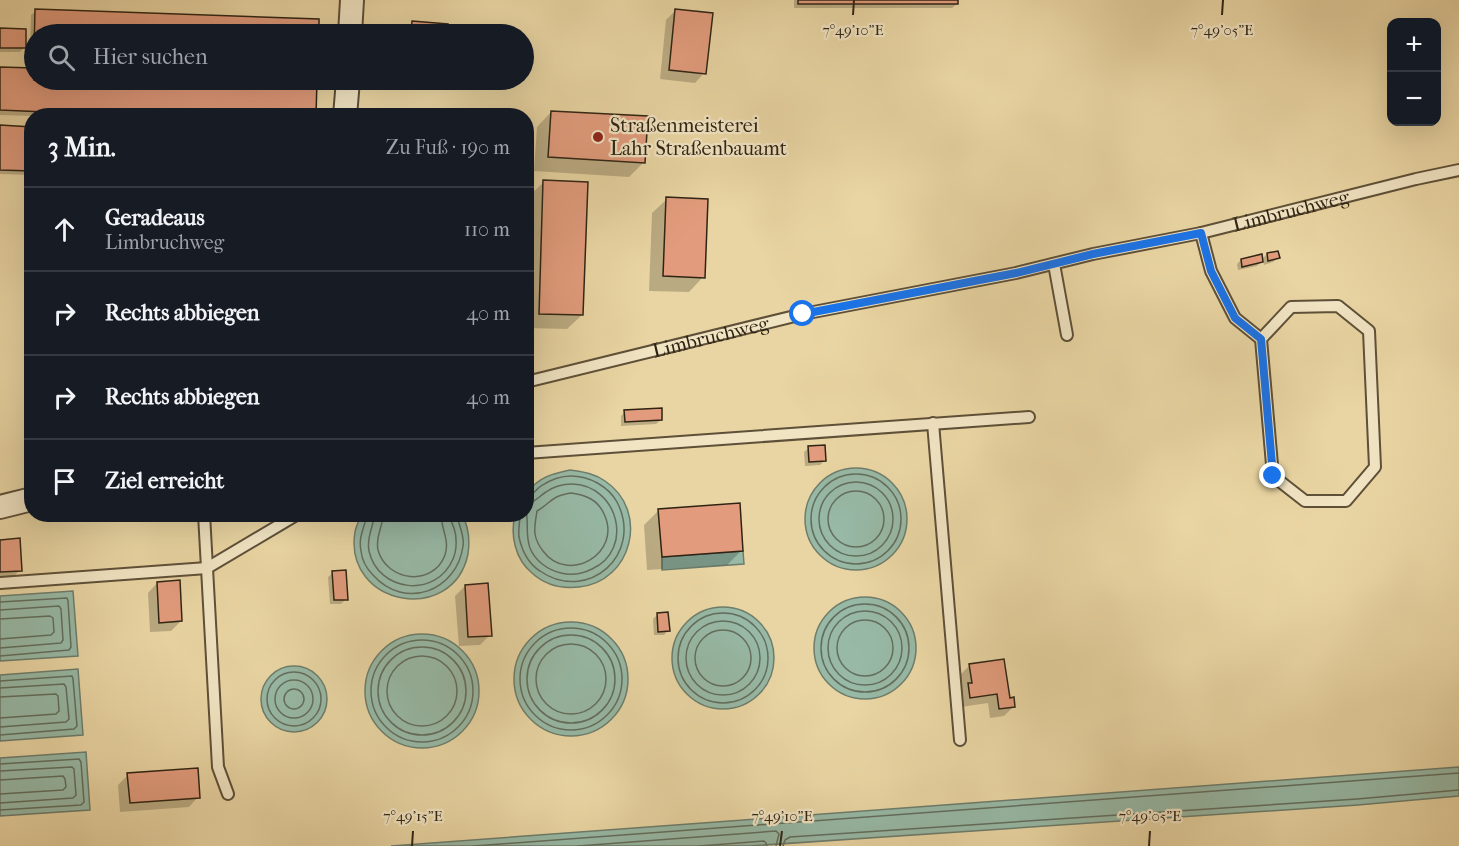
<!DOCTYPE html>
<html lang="de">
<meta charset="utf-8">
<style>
:root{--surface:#171b24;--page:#242831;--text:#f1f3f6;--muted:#9ea1a6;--line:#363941}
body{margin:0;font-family:"IM FELL French Canon",serif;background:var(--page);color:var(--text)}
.controls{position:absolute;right:18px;top:18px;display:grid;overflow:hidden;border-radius:12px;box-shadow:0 6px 24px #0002}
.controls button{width:54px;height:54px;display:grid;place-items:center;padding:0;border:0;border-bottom:2px solid var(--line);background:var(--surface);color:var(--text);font:30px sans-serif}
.stop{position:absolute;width:18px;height:18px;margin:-14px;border:4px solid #1a73e8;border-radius:50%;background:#fff}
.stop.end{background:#1a73e8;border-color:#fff;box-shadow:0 2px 6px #0008}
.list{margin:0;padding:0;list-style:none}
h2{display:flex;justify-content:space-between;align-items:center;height:78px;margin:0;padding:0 24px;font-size:26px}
h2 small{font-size:20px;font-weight:400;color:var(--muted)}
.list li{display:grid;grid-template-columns:39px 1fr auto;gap:18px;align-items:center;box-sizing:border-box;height:84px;padding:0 24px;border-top:2px solid var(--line)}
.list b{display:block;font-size:22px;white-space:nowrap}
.list p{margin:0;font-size:20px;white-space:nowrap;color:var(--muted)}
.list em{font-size:20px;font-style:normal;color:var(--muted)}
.icon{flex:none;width:33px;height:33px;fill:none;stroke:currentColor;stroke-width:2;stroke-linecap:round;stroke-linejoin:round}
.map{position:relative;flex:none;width:1459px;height:846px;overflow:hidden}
.search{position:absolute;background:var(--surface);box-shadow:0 6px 24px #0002;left:24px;top:24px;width:510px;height:66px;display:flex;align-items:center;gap:15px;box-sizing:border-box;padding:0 21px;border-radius:33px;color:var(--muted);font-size:22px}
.panel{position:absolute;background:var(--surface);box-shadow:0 6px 24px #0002;left:24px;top:108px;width:510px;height:414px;border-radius:24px}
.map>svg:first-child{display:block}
</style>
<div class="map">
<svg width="1459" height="846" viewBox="0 0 1459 846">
<rect width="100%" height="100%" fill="#e9d5a3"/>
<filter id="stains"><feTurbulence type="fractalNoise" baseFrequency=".00333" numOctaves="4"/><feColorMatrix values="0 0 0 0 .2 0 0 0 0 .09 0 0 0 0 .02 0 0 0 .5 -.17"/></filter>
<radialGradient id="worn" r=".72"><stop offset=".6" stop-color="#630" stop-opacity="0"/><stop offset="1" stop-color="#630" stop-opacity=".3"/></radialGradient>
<!-- water -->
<path fill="#97b9a6" stroke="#6d7d6c" stroke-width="1.5" d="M805 519a51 51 0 1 1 102 0a51 51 0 1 1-102 0Z
M570,470C583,472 594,473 605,481C650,511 632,582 579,587C561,589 545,585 532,573C515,559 510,535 515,515L526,514L527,492C540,477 551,474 570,470Z
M362,514L462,515C469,527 470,540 468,554C453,626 343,606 355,532C356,526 359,520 362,514Z
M743,551L744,564L662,570V557Z
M73,591L78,656L0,661V596Z
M814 648a51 51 0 1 1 102 0a51 51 0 1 1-102 0Z
M672 658a51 51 0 1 1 102 0a51 51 0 1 1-102 0Z
M514 679a57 57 0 1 1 114 0a57 57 0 1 1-114 0Z
M365 691a57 57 0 1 1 114 0a57 57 0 1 1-114 0Z
M261 699a33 33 0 1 1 66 0a33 33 0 1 1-66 0Z
M78,669L83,735L0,741V675Z
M86,752L90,810L0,816V758Z
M1459,767V796L1358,805L749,846H391Z"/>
<!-- shadow -->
<path fill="#0003" d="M794,0H957V4L952,8H794Z
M676,10L704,73L695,83L660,79L666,20Z
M36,11L318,21L317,34H34V57H30L31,15Z
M413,22L446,25V34H403V32Z
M0,30L24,48L20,52H0Z
M0,68L34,69V80H315L314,116H32L0,115Z
M551,112L644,162L629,177L534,171L537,127Z
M0,127L32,128V175L0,174Z
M544,182L582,315L567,329L526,328V275L529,196Z
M667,199L703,277L689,292L649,291L652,213Z
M1267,254L1278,258L1273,262L1264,265L1263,260L1257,266L1238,270L1237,264L1241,260H1261Z
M625,412L661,420L656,424L621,426V416Z
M809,448L825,460L820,465L805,466L804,452Z
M659,510L742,550L727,565L647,570L644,525Z
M0,541L20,570L10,580L0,581Z
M333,573L346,599L341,604H330L328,577Z
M157,583L181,621L171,631L150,632L148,593Z
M465,586L490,635L480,645L459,646L455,596Z
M657,615L668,630L664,635H654L653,619Z
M969,666L1014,706L1004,716L990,718L988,703L961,707L959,694L962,691L960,675Z
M128,775L198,797L189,807L120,812L118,785Z"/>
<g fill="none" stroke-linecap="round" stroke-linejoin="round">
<!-- shore -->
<path stroke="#636e5d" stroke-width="1.5" d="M811 519a45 45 0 1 1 90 0a45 45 0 1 1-90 0Z
M819 519a37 37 0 1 1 74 0a37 37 0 1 1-74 0Z
M828 519a28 28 0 1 1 56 0a28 28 0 1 1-56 0Z
M571,493C586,495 598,500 604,514C623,553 568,585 543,551C539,546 536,540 535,534C534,527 536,518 537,511C552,502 551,496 571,493Z
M526,504C536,502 538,497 546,492C553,487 563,484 572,484C618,485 635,549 592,569C582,574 572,576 561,573C548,570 535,561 530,548C525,534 529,524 526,511
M367,514C365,527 358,536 361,551C362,560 367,569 373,575C405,611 457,591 463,546C465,535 458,525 457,514
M374,514C374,527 366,537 369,551C378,592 436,599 453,559C457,550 457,537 454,528C452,523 450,520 450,514
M383,514C383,527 375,537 378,550C387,582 433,587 445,555C450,540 441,529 441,514
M520,514C520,522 518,530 519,537C522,551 529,564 540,571C588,604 644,554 617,502C608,486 589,476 571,476C561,476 550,480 541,486C535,490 534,495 526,496
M0,602L67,598L68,601L71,647L69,650L0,656
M821 648a44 44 0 1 1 88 0a44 44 0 1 1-88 0Z
M0,610L59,606L61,609L63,640L61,643L0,648
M828 648a37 37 0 1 1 74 0a37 37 0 1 1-74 0Z
M678 658a45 45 0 1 1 90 0a45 45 0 1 1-90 0Z
M0,619L50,616L53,618L54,632L51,635L0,639
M837 648a28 28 0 1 1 56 0a28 28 0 1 1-56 0Z
M686 658a37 37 0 1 1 74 0a37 37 0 1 1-74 0Z
M520 679a51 51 0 1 1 102 0a51 51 0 1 1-102 0Z
M695 658a28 28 0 1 1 56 0a28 28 0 1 1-56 0Z
M527 679a44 44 0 1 1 88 0a44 44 0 1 1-88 0Z
M371 691a51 51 0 1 1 102 0a51 51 0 1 1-102 0Z
M536 679a35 35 0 1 1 70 0a35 35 0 1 1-70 0Z
M378 691a44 44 0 1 1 88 0a44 44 0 1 1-88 0Z
M387 691a35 35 0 1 1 70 0a35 35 0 1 1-70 0Z
M267 699a27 27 0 1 1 54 0a27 27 0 1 1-54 0Z
M275 699a19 19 0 1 1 38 0a19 19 0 1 1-38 0Z
M0,681L72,676L73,679L77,726L74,729L0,735
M0,688L64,684L66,687L69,719L66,722L0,727
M284 699a10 10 0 1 1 20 0a10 10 0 1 1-20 0Z
M0,697L56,694L58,696L59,711L56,714L0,718
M0,764L79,759L81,762L84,802L81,805L0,810
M0,771L72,767L74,769L76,795L73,798L0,803
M0,780L63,776L65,779L66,787L63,790L0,794
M474,846L1459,773
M578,846L776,831L779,834L776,846
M699,846L764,841L766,843L767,846
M783,846L785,840L790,837L1357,799L1459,790"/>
</g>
<!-- building -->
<path fill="#e29c7d" stroke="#2f2414" stroke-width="1.5" d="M798,0H958V4H798Z
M35,9L319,19V34H34V53Z
M675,9L713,13L706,74L669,70Z
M412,21L448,24L447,34H411Z
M0,28L26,29V48H0Z
M0,67L34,68V80H317L316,116H135L0,110Z
M551,111L648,116L645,163L548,157Z
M0,125L32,127V171L0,170Z
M543,180L588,182L583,315L539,314Z
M666,197L708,199L705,278L663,276Z
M1278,251L1280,258L1268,261L1267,253Z
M1262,254L1263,262L1242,267L1241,259Z
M662,408V420L625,422L624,410Z
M825,445L826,461L809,462L808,446Z
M740,503L743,551L662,557L658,509Z
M20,538L22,571L0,572V540Z
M346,570L348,600H334L332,571Z
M180,580L182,621L159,623L157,582Z
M488,583L492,636L468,637L465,585Z
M668,612L670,631L658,632L657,613Z
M1004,659L1010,698L1014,697L1015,707L999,709L997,694L970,698L968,683H972L969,664Z
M198,768L200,798L130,803L127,773Z"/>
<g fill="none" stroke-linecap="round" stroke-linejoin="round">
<!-- lane casing -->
<g stroke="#5e5038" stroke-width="14">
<g id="lane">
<path d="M1201,233L1211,271L1235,318L1261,339L1273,476L1305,501H1346L1375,467L1369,331L1338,306L1291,307L1261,339"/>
<path d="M1054,264L1067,335"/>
<path id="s1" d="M526,382L803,314L1016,273L1093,254L1201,233L1416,179L1459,170"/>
<path d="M933,423L960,740"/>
<path d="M526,453L1029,417"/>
<path d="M204,514L218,767L228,794"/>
<path d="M0,583L207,568L298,514"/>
</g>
</g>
<!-- street casing -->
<g stroke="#5e5038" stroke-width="26">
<path id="street" d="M350,34L352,0
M345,116L348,80
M0,507L32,499"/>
</g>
<!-- lane -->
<use href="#lane" stroke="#f1e4c3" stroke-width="10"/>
<!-- street -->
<use href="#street" stroke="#f1e4c3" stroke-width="22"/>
</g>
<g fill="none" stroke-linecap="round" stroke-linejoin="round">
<!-- route -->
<path stroke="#1a73e8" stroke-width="8" d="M803,314L1016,273L1093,254L1201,233L1211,271L1235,318L1261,339L1273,476"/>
</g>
<!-- ticks -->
<path fill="none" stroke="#2f2414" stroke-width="2" d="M853,15L854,0M1222,15L1223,0M412,846L413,831M780,846L782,831M1149,846L1150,831"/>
<!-- markers -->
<circle fill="#8f2418" stroke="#f1e4c3" stroke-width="2" cx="598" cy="137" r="6"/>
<g text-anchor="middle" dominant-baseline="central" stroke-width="4.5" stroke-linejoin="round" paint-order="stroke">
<!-- poi labels -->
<g font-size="20" fill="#2f2414" stroke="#f1e4c3" text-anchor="start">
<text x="610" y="125">Straßenmeisterei<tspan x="610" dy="23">Lahr Straßenbauamt</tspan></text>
</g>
<!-- street labels -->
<g font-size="20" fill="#2f2414" stroke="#f1e4c3">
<text stroke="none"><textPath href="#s1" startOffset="784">Limbruchweg</textPath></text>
<text stroke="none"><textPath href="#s1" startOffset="190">Limbruchweg</textPath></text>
</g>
</g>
<g font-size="15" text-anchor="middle" fill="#2f2414" stroke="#f1e4c3" stroke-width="4.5" stroke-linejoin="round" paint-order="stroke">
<text x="853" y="35">7°49'10"E</text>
<text x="1222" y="35">7°49'05"E</text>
<text x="413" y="821">7°49'15"E</text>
<text x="782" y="821">7°49'10"E</text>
<text x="1150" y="821">7°49'05"E</text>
</g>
<rect width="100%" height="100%" filter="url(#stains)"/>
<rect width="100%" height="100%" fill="url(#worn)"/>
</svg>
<div class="controls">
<button>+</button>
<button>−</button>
</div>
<div class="stop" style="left:803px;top:314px"></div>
<div class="stop end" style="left:1273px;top:476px"></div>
<div class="search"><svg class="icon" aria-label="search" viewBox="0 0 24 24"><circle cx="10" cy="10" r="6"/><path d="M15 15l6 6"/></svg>Hier suchen</div>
<section class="panel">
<h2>3 Min.<small>Zu Fuß · 190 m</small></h2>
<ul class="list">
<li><svg class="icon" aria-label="ahead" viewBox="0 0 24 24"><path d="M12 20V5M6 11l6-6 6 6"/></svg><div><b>Geradeaus</b><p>Limbruchweg</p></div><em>110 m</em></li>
<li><svg class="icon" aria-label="right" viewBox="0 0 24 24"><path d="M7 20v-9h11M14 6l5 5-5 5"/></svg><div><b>Rechts abbiegen</b></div><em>40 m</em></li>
<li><svg class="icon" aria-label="right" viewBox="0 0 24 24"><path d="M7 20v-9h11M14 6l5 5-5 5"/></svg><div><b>Rechts abbiegen</b></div><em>40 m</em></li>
<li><svg class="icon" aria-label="arrive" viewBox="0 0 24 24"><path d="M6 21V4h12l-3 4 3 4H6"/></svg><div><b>Ziel erreicht</b></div></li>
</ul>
</section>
</div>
